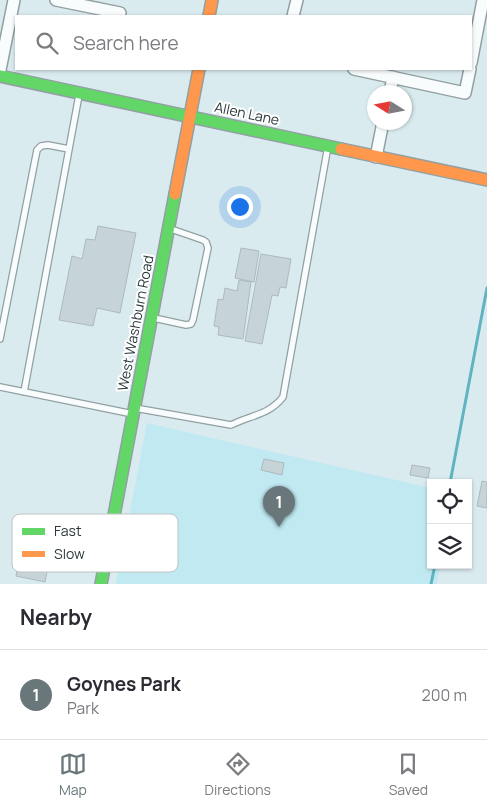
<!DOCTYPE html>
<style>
:root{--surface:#fff;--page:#f7f7f7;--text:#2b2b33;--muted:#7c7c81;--line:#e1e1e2;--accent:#69777a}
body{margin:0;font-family:Manrope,sans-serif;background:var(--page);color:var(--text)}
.controls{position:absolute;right:15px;bottom:15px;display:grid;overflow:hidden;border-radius:0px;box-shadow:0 1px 4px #0004}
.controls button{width:45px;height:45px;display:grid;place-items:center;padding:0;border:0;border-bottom:1px solid var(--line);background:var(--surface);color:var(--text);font:25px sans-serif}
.compass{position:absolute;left:367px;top:85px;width:45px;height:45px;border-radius:50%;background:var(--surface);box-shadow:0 1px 4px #0004;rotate:281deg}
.you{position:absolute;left:239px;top:206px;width:18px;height:18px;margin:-12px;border:4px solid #fff;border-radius:50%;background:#1a73e8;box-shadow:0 0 0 8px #1a73e833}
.badge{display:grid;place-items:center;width:32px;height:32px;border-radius:50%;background:var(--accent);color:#fff;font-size:16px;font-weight:700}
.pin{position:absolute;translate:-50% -41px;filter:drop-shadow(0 1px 2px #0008)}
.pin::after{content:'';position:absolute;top:26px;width:18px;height:15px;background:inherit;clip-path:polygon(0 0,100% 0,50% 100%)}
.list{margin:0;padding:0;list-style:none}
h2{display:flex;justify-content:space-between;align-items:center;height:65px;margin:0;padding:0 20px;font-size:21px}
h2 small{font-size:16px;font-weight:400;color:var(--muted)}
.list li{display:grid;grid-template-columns:32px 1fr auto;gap:15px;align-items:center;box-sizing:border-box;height:90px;padding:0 20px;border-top:1px solid var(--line)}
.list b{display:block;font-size:19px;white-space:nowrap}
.list p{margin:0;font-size:16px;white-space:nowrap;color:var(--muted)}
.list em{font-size:16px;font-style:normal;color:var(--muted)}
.icon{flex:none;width:28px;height:28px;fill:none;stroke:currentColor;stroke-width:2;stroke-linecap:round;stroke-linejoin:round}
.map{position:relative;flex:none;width:487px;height:584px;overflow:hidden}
.search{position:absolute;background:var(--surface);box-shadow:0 1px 4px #0004;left:15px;right:15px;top:15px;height:55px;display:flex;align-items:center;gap:12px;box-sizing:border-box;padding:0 18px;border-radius:0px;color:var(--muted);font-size:19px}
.sheet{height:155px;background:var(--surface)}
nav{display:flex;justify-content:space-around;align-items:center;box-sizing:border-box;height:70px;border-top:1px solid var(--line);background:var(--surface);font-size:14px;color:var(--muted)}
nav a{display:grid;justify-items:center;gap:2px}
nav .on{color:var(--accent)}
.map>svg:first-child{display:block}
</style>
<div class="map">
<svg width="487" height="584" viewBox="0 0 487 584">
<rect width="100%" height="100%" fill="#daebef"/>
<!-- green -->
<path fill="#c0e9f2" d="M147,423L431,488V565H440L437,584H116Z"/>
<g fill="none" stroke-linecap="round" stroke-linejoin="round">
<!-- stream -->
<path stroke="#62b3c1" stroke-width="3" d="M450,483L487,288
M431,584L435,565"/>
</g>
<!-- building -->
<path fill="#c7d4d7" stroke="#acbabd" d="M98,226L136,233L120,313L97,308L93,326L59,320L72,256L82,259L86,239L95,240Z
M241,248L259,251L254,282L235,278Z
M261,254L291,259L286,288L280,287L278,296L272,295L262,344L245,341Z
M239,280L251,282L243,339L218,335L219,327L214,326L218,299L223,300L225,288L237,291Z
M264,459L284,463L282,475L261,470Z
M412,465L430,468L428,478L410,475Z
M482,481L487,482V508L477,506Z
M22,542L52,547L45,582L16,576Z"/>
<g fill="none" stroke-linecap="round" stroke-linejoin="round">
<!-- lane casing -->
<g stroke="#92a0a2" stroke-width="8">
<path id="lane" d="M154,318L186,325L191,324L193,320L208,248L206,242L203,240L171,229
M0,339L37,150L41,146L48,145L69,149
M0,387L133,414
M24,392L79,95
M135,408L231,425C251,415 269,415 283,397L328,146"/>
</g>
<!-- street casing -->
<g stroke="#92a0a2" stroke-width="14">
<path id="street" d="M56,0L120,13
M293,16L297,0
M471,63L483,0
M354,69L465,93L470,69
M0,70L14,0
M390,92L393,77
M376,157L383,122"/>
</g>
<!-- fast casing -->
<g stroke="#92a0a2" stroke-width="14">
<path id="fast" d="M0,76L341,149
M101,584L175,194"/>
</g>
<!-- slow casing -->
<g stroke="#92a0a2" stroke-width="14">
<path id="slow" d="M209,16L212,0
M341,149L487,180
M175,194L199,69"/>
</g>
<!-- lane -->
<use href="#lane" stroke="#f9fcfd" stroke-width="5.5"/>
<!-- street -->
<use href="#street" stroke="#f9fcfd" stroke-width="11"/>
<!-- fast -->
<use href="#fast" stroke="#63d668" stroke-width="11"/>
<!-- slow -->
<use href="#slow" stroke="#ff974d" stroke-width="11"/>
</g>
<g text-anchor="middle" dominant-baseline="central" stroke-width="4" stroke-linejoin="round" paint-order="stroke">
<!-- street labels -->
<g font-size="14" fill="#2c393b" stroke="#fff">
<text transform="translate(247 113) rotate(12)">Allen Lane</text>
<text transform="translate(135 323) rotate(-79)">West Washburn Road</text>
</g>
</g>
<!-- legend -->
<rect x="12" y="514" width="166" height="58" rx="8" fill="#fff" stroke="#c0c4c4" stroke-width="1"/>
<rect x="22" y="528" width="23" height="7" fill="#63d668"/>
<rect x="22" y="551" width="23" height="6" fill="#ff974d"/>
<g font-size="14" fill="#2c393b">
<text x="54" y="536">Fast</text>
<text x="54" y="559">Slow</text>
</g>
</svg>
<div class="controls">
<button><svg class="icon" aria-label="locate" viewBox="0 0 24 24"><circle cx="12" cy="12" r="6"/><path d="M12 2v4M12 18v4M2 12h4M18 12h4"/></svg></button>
<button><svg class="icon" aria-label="layers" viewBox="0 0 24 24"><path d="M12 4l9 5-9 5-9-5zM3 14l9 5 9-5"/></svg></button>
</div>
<svg class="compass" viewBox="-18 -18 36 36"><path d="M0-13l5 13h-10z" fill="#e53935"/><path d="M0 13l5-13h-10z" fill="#7c7c81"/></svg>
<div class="you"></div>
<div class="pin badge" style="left:279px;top:527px">1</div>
<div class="search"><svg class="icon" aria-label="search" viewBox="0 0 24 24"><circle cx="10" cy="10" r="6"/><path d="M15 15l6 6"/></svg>Search here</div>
</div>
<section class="sheet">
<h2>Nearby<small></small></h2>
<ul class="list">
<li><span class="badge">1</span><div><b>Goynes Park</b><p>Park</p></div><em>200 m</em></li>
</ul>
</section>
<nav>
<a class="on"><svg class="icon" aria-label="map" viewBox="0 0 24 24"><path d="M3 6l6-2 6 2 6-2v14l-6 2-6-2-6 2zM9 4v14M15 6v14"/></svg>Map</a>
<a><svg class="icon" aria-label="directions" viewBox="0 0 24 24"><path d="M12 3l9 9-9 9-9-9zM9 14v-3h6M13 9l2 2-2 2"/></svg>Directions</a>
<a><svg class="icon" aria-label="saved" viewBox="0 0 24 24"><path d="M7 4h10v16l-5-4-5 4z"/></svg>Saved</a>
</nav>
